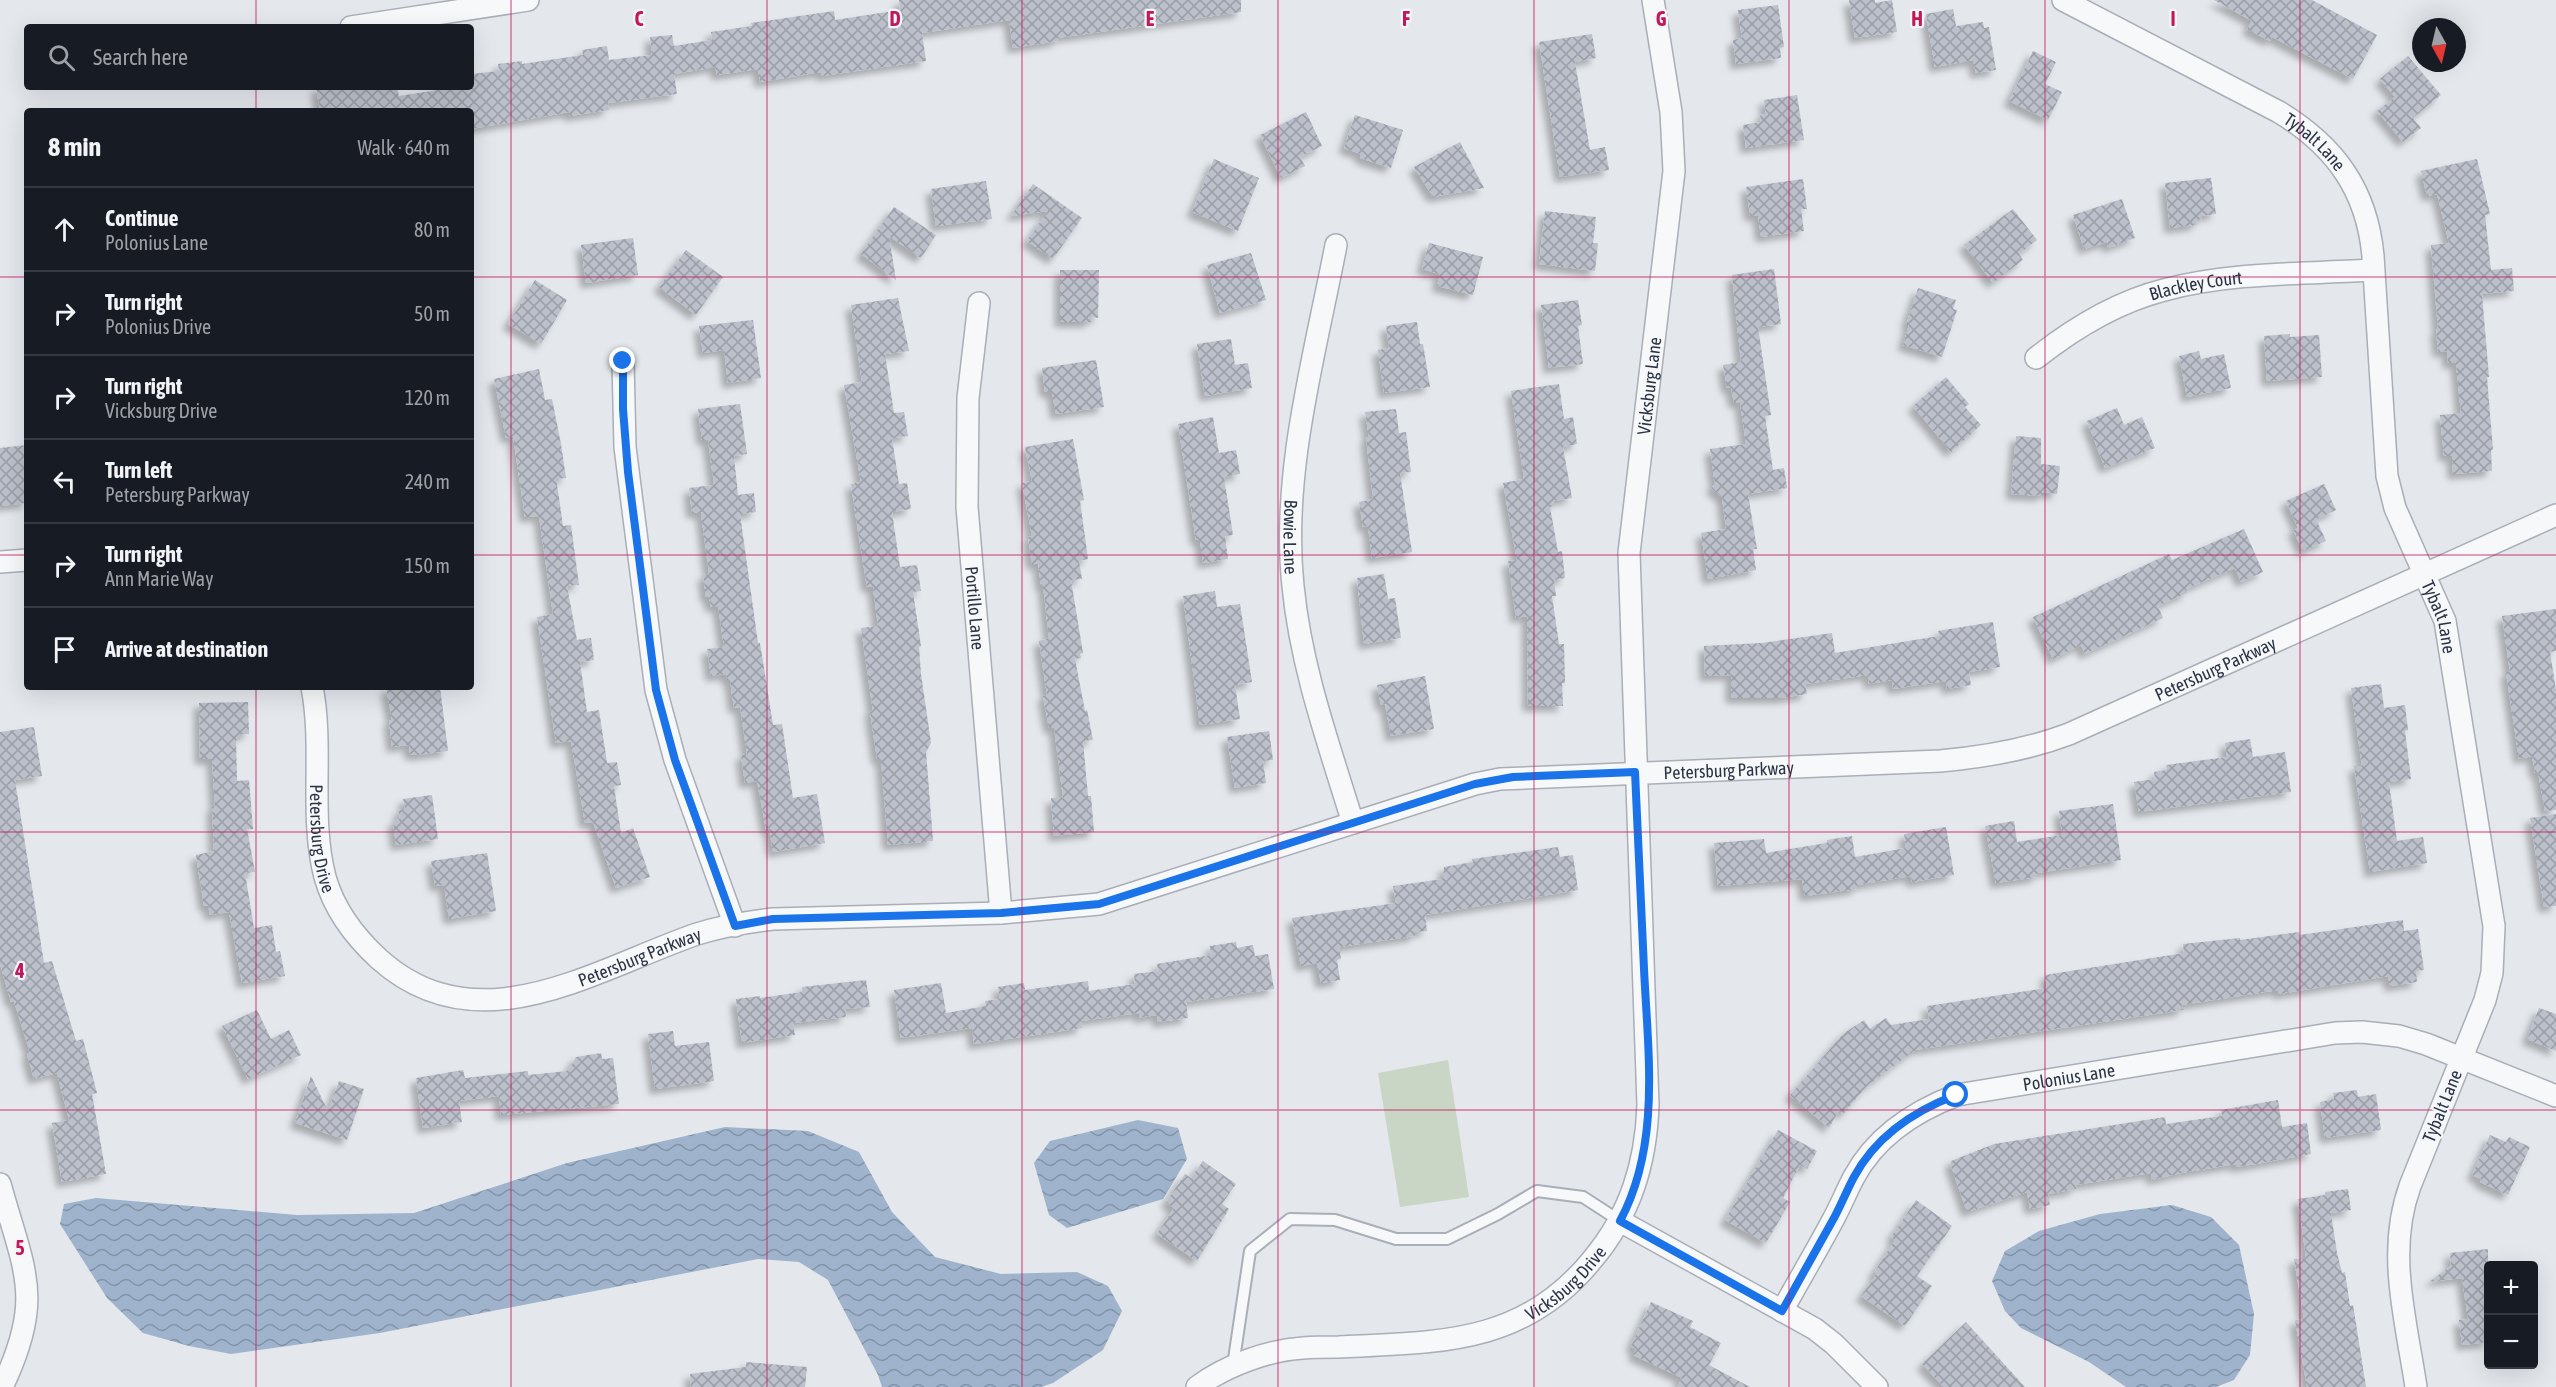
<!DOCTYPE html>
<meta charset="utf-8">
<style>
:root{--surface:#171b24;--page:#242831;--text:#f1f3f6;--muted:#9ea1a6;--line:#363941}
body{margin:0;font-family:"Asap Condensed",sans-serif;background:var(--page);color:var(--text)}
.controls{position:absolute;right:18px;bottom:18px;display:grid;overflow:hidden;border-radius:6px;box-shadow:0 6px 24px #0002}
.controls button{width:54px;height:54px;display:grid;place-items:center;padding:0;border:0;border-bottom:2px solid var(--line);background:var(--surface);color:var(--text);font:30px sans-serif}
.compass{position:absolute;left:2412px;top:18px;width:54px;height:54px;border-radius:50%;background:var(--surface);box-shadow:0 6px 24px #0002;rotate:172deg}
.stop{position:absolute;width:18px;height:18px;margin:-14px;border:4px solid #1a73e8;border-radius:50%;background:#fff}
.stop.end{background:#1a73e8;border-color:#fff;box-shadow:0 2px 6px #0008}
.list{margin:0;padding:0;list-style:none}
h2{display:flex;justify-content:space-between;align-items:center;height:78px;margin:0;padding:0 24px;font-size:26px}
h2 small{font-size:20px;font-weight:400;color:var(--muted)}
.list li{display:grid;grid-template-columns:39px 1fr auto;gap:18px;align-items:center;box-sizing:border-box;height:84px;padding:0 24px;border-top:2px solid var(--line)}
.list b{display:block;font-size:22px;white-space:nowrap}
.list p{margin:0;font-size:20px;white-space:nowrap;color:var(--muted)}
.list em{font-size:20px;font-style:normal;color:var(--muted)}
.icon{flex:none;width:33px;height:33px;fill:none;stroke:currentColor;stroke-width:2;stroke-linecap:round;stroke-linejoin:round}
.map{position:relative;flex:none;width:2556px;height:1387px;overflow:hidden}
.search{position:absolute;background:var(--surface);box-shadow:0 6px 24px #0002;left:24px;top:24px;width:450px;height:66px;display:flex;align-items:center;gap:15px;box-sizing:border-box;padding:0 21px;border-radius:6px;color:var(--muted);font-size:22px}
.panel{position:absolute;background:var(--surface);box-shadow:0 6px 24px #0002;left:24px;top:108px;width:450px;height:582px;border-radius:6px}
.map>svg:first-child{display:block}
</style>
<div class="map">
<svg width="2556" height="1387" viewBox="0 0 2556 1387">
<defs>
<pattern id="water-waves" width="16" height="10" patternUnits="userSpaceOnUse" patternTransform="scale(1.5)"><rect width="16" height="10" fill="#9fb4cc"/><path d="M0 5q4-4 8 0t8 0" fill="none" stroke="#8293a7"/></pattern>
<pattern id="building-cross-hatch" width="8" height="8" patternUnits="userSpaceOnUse" patternTransform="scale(1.5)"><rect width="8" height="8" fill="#bbc0ca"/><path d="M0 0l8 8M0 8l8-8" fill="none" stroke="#989da6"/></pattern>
<filter id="shadow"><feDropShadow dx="-5.5" dy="5.5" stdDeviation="3" flood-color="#0004"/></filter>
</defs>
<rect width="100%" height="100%" fill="#e4e7ec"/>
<!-- green -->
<path fill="#c9d6c5" d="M1448,1060L1469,1197L1400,1207L1378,1073Z"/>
<!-- water -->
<path fill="url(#water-waves)" d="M1138,1120L1178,1128L1187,1159L1163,1199L1067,1228L1049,1215L1034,1163L1050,1141Z
M725,1127L808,1131L859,1152L892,1212L935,1257L1001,1274L1077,1272L1108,1286L1122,1311L1103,1350L1053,1383L1041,1387H882L878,1375L828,1280L799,1262L758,1259L380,1333L231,1354L189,1346L143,1333L107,1298L60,1224L64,1204L96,1198L297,1215L414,1213L567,1163Z
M2172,1205L2211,1217L2239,1245L2254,1314L2250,1355L2234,1380L2216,1387H2126L2089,1362L2021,1328L2005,1311L1992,1281L2005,1251L2039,1231L2100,1214Z"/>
<!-- building -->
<path fill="url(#building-cross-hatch)" filter="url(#shadow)" d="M899,0H1241V12L1057,38L1058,41L1013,48L1009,20L922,33L926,61L822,76L821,72L760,82L758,69L717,75L715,67L674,74L677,94L608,103L609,110L570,116L569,112L471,129V111H320L316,87H397L399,96L438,90V87H471V74L499,71L498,64L522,61V64L583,55L582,50L607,46L609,60L652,55L650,37L672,35L674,46L712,40L711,32L752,26L751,23L834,11L835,20L900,10Z
M1849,0H1875V3L1892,0L1897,32L1855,38Z
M2214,0H2312L2377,35L2353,79L2272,37L2270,41L2247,29L2252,21Z
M1778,5L1784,47L1780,48L1781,58L1736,64L1733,40L1742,38L1738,10Z
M1953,9L1956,26L1983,22L1984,28L1989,27L1996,70L1976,73L1973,60L1935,67L1926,14Z
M1592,34L1596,58L1575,62L1590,150L1605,147L1609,170L1560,177L1539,42Z
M2033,51L2056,62L2045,84L2062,92L2048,120L2009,101Z
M2408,56L2441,95L2413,118L2421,128L2403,142L2377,111L2395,97L2380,79Z
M1797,95L1804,140L1746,148L1743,125L1761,122L1760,115L1766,114L1764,100Z
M1306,112L1322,146L1300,157L1305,166L1281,178L1260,135Z
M1355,115L1403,130L1391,168L1360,158L1361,154L1344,148Z
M1460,142L1484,188L1433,197L1414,167Z
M1214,159L1259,178L1238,231L1192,212Z
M2477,159L2490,214L2485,215L2491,270L2512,268L2514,291L2482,294L2489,377H2487L2493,450H2491L2492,471L2453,474L2452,456H2444L2440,415L2461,413L2456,363H2448L2447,351L2438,352L2436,330L2438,329L2431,245L2449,243L2437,194L2427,196L2421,171Z
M2211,178L2216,214L2202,216V219L2196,220L2197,225L2170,228L2165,183Z
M1803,179L1807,209H1801L1804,231L1761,237L1758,215L1750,216L1746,187Z
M986,181L992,219L936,226L931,189Z
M1033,184L1082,218L1053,259L1027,241L1048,211L1011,216Z
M2122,199L2135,238L2108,248L2107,242L2084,249L2073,215Z
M894,207L936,235L921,258L889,236L896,280L861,254Z
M2013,209L2037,240L2019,254L2023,260L1993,283L1964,245Z
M1545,211L1596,217L1593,243H1598L1595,271L1539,264Z
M633,238L638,275L586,283L581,245Z
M1429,243L1483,257L1473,295L1437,286L1440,274L1422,269Z
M686,250L723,277L696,315L659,287Z
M1251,253L1266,300L1220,313L1207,265Z
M1774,269L1781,324L1758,327L1771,415L1765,416L1773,470L1784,468L1787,488L1748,494L1757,549H1753L1756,570L1708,579L1701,533L1726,529L1722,497L1711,488L1715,484L1710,449L1746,444L1740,402L1734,403L1731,388H1727L1723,365L1741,362L1732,275Z
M1060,270H1099L1098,318L1091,317V322H1060Z
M535,280L567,300L541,344L508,324Z
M1918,288L1956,300L1953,309L1957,310L1942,357L1903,345L1909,325H1906Z
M898,298L909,351L885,354L894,413L904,412L908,436L892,438L899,484L907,483L911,509L892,512L900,567L917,565L921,591L913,592L921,646L919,647L921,674L931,743L926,752L933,841L888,845L881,759H877L870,711H873L861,628L878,626L873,587H867L857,525L851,484L861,482L844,385L862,382L851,305Z
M1578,300L1582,325L1578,326L1583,364L1549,368L1541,305Z
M753,320L761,378L728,383L724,350L703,353L699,326Z
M1417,322L1420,344H1423L1430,387L1384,393L1378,350L1389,348L1386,326Z
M2290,334V337L2319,335L2322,377L2267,381L2264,336Z
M1231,339L1235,365L1248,363L1252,388L1205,396L1197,344Z
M2199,351L2201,359L2224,354L2231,388L2187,397L2179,356Z
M1096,360L1104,407L1056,414L1052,392H1045L1042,368Z
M539,369L545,400L552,399L561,444L566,478L557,479V484L563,526L571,525L579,585L567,586L577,640L591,638L594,660L580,662L587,712L599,710L607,763L617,762L621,785L614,786L621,833L633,828L650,877L616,888L593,822L585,823L571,741L556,743L537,617L553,614L539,516L525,517L513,436L506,438L494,379Z
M1946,377L1969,404L1965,407L1981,425L1951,452L1913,406Z
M1559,384L1564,419L1573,417L1577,444L1563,447L1572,498L1553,501L1554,506L1550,507L1558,552L1562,551L1565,578L1554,580L1556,596H1552L1559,644H1564L1565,683H1562L1563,706H1528L1527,616L1516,618L1508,561L1517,560L1503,483L1524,479L1511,391Z
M740,404L747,454L734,456L738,495L754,493L756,512L740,514L758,643H760L773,725L782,724L793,798L817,794L825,843L773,852L769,828L766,829L757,781L745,783L741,755L747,754L740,707L734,708L730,680H727L726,674L711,676L707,649L724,647L718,606L711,607L709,597H706L703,575L709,574L701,513H692L689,488L714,485L708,440H702L698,409Z
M2117,408L2124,425L2142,417L2155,448L2105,468L2087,421Z
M1396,409L1399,433L1406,432L1411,472L1400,473L1412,552L1372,558L1368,526L1363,527L1359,502L1373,499L1366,437H1369L1365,412Z
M1213,417L1219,453L1236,450L1240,474L1224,477L1233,535L1225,536L1228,559L1203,563L1200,540H1196L1178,424Z
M2016,436L2041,438V464L2060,466L2057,494L2043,492V496L2011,494Z
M1073,439L1084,500L1080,501L1088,559L1079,561L1082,579L1071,580L1083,653L1080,654L1081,658L1075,659L1085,711L1087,710L1093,740L1083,741L1088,796H1091L1094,832L1054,836L1051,798H1063L1054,727L1049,728L1043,696L1047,695L1039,641L1049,638L1043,585H1041L1038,563L1032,565L1028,537L1032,536L1022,483L1032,481L1025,447Z
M27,445V503L0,506V448Z
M2324,484L2336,510L2316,519L2326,541L2303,551L2293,530L2298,528L2286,501Z
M2244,529L2263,572L2241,582L2235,568L2186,589L2187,593L2158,606L2163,618L2085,654L2081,645L2053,659L2033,617L2169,554L2172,560Z
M1384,574L1388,599L1395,598L1401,638L1364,644L1357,578Z
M1215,591L1217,607L1240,604L1252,682L1235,685L1240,719L1200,725L1183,596Z
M2556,609V651L2550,652L2556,690V810L2545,811L2538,772L2535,773L2532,756L2519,759L2506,672H2510L2502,616Z
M1993,622L2000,667L1969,672L1971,685L1947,689L1946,681L1893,689L1892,680L1869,684L1868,675L1805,684L1807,694L1781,698H1731V675L1705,676L1704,646L1762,643L1832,633L1835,653L1939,636L1938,631Z
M1425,676L1434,729L1391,736L1385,704L1381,705L1377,685Z
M2381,684L2384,708L2405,705L2408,730L2405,731L2411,779L2389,782L2397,841L2423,837L2427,863L2370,872L2354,766H2362L2351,688Z
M386,687H440L448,751L417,755L410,754L409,745L392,747L389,720H392Z
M248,702L249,734H240V740H236L237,781L249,780L253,829H247L255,872L245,873L254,928L272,925L276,952L280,951L285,976L242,983L229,912L210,915L208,905L204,906L196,855L214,851L212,807H215L212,759H200L199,703Z
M34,727L42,776L15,780L44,963L52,961L76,1041L83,1039L97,1093L92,1094L106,1174L62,1182L52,1123L69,1120L57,1073L34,1079L27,1054L30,1053L14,1001L11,1002L0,964V732Z
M1269,731L1273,760L1263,761L1266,783L1235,788L1227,737Z
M2250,739L2253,757L2285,752L2291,792L2139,812L2134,782L2155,779L2154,772L2167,770L2166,765L2227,757L2225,743Z
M432,795L438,839L396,845L393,821L400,819L398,810L405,809L403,799Z
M2113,804L2121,860L2037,873V877L1996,883L1985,826L2014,821L2017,842L2062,835L2059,811Z
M2556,814V906L2544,907L2530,818Z
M1946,827L1954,875L1912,882L1911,876L1857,885V889L1805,896L1802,879L1718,886L1714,843L1764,839L1766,853L1827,843V840L1852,836L1855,857L1906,848L1904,834Z
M1558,847L1560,857L1573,855L1578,890L1425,915L1427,931L1415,932V936L1339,947L1341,959L1337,960L1340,980L1321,983L1317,963L1301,966L1292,918L1396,903L1393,886L1443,879L1444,867L1473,862L1472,859Z
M487,853L496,911L449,919L444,885L435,886L431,861Z
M2403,920L2404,931L2418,929L2424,970L2416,971L2417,982L2390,986L2388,976L2279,994L2278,990L2182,1005L2183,1010L1915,1050L1866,1087L1843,1114L1839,1110L1829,1128L1790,1095L1843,1034L1864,1020L1870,1029L1886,1018L1891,1025L1929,1019L1927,1006L2047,988L2045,975L2184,953L2183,944L2240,938V940L2299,932L2300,935Z
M1236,942L1237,948L1253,945L1255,956L1268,954L1274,989L1186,1002L1188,1018L1158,1022L1157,1015L1139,1018V1013L1081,1021L1082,1028L974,1044L972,1028L901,1038L894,990L941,983L946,1013L986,1006L985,1001L1000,999L998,987L1024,983L1025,990L1088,981L1089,991L1135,984L1134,974L1158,971L1157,964L1211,955L1210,946Z
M866,980L870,1007L845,1009L846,1017L793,1023L795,1035L742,1043L736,999L760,996V998L802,992V987Z
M2539,1008L2556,1014V1051L2527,1039Z
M257,1010L271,1039L289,1030L301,1055L248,1079L222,1026Z
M673,1031L675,1046L709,1042L714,1081L655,1089L648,1034Z
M601,1053L602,1059L613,1058L619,1104L501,1115L499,1096L459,1101L462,1122L423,1128L416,1078L463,1070L465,1078L528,1071V1075L568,1071L576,1057Z
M311,1076L328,1111L339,1081L364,1089L347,1140L295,1123Z
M2357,1090L2358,1097L2376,1094L2381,1130L2325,1138L2320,1102L2334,1099L2333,1093Z
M2278,1100L2282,1127L2307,1123L2311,1154L2256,1164L2236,1167V1164L2181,1173L2152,1180L2151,1173L2075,1185L2076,1189L2048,1194L2050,1205L2030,1209L2027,1192L1967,1212L1951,1166V1161L1994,1144L2165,1117L2166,1124L2222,1116L2221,1110Z
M1778,1130L1817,1151L1807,1169L1800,1165L1783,1198L1790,1202L1766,1243L1725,1220Z
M2490,1135L2506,1142L2509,1137L2530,1147L2508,1195L2480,1182L2481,1179L2472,1175Z
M1203,1161L1236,1184L1222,1204L1229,1209L1197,1261L1157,1234L1174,1208L1166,1202L1185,1174L1191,1178Z
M2348,1189L2351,1210L2331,1213L2337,1253L2342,1273L2345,1272L2350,1306L2353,1305L2366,1387H2307L2295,1320L2304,1319L2294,1259L2306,1258L2298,1199L2325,1195V1192Z
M1916,1200L1952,1226L1917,1276L1932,1286L1905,1326L1861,1296L1876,1275L1873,1274L1895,1240L1891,1237Z
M2488,1249V1342L2462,1345L2459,1320L2468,1319L2462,1278L2429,1282L2451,1266L2450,1253Z
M1651,1302L1693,1321L1690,1327L1721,1343L1709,1365L1750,1387H1677L1682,1378L1633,1355L1636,1349L1631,1346Z
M1966,1322L2025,1387H1944L1922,1364Z
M746,1362L807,1367L805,1387H691L690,1374L746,1367Z"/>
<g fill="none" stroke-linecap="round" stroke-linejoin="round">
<!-- lane casing -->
<g stroke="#a9aeb7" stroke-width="14">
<path id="lane" d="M1233,1366L1250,1251L1290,1219L1335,1220L1396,1239H1447L1498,1214L1537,1191L1583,1197L1620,1221"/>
</g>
<!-- street casing -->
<g stroke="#a9aeb7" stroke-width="24">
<g id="street">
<path id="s1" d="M2063,0L2279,112C2335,146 2367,190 2373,256L2387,476L2395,508L2445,621L2494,926L2492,973L2485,1000L2410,1186C2386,1252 2406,1320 2416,1387"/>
<path d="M351,27L528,0"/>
<path id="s2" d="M1336,245C1315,355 1281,473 1293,586C1301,668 1329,745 1353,823"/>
<path id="s3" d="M979,303L968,398L967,507L1001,913"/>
<path id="s4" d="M2036,358C2074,328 2117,302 2164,290C2231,272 2305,274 2373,270"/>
<path d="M623,361L625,447L656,690L675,760L735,926"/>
<path d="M0,562L27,560"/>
<path id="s5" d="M312,687C324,749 309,815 325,877C334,909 355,937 379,959C478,1048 595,969 697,934C722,926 747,922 773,919L1001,913L1099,904L1475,784L1500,779L1940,761C1985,757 2027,750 2069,734L2556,515"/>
<path d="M0,1184C24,1271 45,1298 2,1387"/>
<path d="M1620,1221L1815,1329L1834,1344L1877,1387"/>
<path id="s6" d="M1782,1311C1799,1280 1817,1250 1834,1218C1841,1205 1847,1190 1854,1177C1876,1136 1915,1111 1957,1095L2335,1033L2362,1032L2399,1036L2426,1044L2556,1096"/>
<path id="s7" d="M1197,1387C1225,1366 1268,1350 1303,1348C1315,1347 1327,1347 1339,1347C1439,1342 1523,1345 1592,1260C1630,1215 1646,1164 1648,1105L1629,553L1674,171L1671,112L1653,0"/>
</g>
</g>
<!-- lane -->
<use href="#lane" stroke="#f7f8fa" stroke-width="10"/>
<!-- street -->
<use href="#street" stroke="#f7f8fa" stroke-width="21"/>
</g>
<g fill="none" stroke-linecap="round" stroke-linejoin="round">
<!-- route -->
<path stroke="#1a73e8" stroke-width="8" d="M623,361V409L628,472L656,690L675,760L735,926L773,919L1001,913L1099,904L1475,784L1513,777L1635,772C1638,838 1641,904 1644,969C1648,1053 1661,1145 1620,1221L1782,1311C1799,1280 1817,1249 1834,1218C1841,1205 1847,1190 1854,1177C1876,1136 1914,1111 1956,1095"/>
</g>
<!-- grid -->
<path fill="none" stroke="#c2185b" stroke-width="1.5" stroke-opacity="0.55" d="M256,0V27M511,0V1387M767,0V1387M1022,0V1387M1278,0V1387M1534,0V1387M1789,0V1387M2045,0V1387M2300,0V1387M256,87V111M0,277H27M471,277H2556M0,555H27M471,555H2556M256,687V1387M0,832H2556M0,1110H2556"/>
<g text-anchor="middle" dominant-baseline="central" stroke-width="4.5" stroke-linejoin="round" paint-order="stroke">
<!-- street labels -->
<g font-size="18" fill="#2b3445" stroke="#f4f6f9">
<text stroke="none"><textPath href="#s1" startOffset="290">Tybalt Lane</textPath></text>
<text stroke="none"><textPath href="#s4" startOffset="178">Blackley Court</textPath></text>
<text stroke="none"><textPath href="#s7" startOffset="1317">Vicksburg Lane</textPath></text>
<text stroke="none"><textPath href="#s2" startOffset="296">Bowie Lane</textPath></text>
<text stroke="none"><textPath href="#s3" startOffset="306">Portillo Lane</textPath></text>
<text stroke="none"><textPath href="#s1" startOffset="794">Tybalt Lane</textPath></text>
<text stroke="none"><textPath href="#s5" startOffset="2187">Petersburg Parkway</textPath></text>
<text stroke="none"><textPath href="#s5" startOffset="1683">Petersburg Parkway</textPath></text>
<text stroke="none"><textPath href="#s5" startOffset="152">Petersburg Drive</textPath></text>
<text stroke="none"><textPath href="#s5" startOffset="568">Petersburg Parkway</textPath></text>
<text stroke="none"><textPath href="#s6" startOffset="400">Polonius Lane</textPath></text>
<text transform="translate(2442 1106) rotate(-68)">Tybalt Lane</text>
<text stroke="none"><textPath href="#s7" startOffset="393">Vicksburg Drive</textPath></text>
</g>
</g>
<g font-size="20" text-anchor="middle" font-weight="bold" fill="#c2185b" stroke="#f4f6f9" stroke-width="4.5" stroke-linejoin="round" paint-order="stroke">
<text x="639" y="26">C</text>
<text x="895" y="26">D</text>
<text x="1150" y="26">E</text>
<text x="1406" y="26">F</text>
<text x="1661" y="26">G</text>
<text x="1917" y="26">H</text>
<text x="2173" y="26">I</text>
<text x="20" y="978">4</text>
<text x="20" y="1255">5</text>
</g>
</svg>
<div class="controls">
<button>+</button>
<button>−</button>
</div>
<svg class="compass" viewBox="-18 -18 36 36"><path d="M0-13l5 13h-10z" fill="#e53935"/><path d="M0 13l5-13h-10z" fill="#9ea1a6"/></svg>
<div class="stop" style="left:1956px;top:1095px"></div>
<div class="stop end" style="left:623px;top:361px"></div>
<div class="search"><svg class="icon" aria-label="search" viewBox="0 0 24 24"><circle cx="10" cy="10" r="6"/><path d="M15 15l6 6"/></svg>Search here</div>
<section class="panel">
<h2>8 min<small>Walk · 640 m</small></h2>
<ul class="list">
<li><svg class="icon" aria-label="ahead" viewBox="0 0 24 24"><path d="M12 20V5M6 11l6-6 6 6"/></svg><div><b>Continue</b><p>Polonius Lane</p></div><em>80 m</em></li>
<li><svg class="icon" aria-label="right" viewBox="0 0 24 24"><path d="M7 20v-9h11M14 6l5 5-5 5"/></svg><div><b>Turn right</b><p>Polonius Drive</p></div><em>50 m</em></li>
<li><svg class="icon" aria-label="right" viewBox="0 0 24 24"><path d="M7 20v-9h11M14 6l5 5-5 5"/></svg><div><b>Turn right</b><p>Vicksburg Drive</p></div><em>120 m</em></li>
<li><svg class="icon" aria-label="left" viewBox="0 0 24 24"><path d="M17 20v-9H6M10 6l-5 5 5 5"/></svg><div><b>Turn left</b><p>Petersburg Parkway</p></div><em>240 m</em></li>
<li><svg class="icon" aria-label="right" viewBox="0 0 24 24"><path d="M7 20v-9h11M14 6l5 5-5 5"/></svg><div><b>Turn right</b><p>Ann Marie Way</p></div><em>150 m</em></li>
<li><svg class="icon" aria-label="arrive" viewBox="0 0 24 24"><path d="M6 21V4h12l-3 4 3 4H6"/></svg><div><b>Arrive at destination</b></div></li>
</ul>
</section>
</div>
